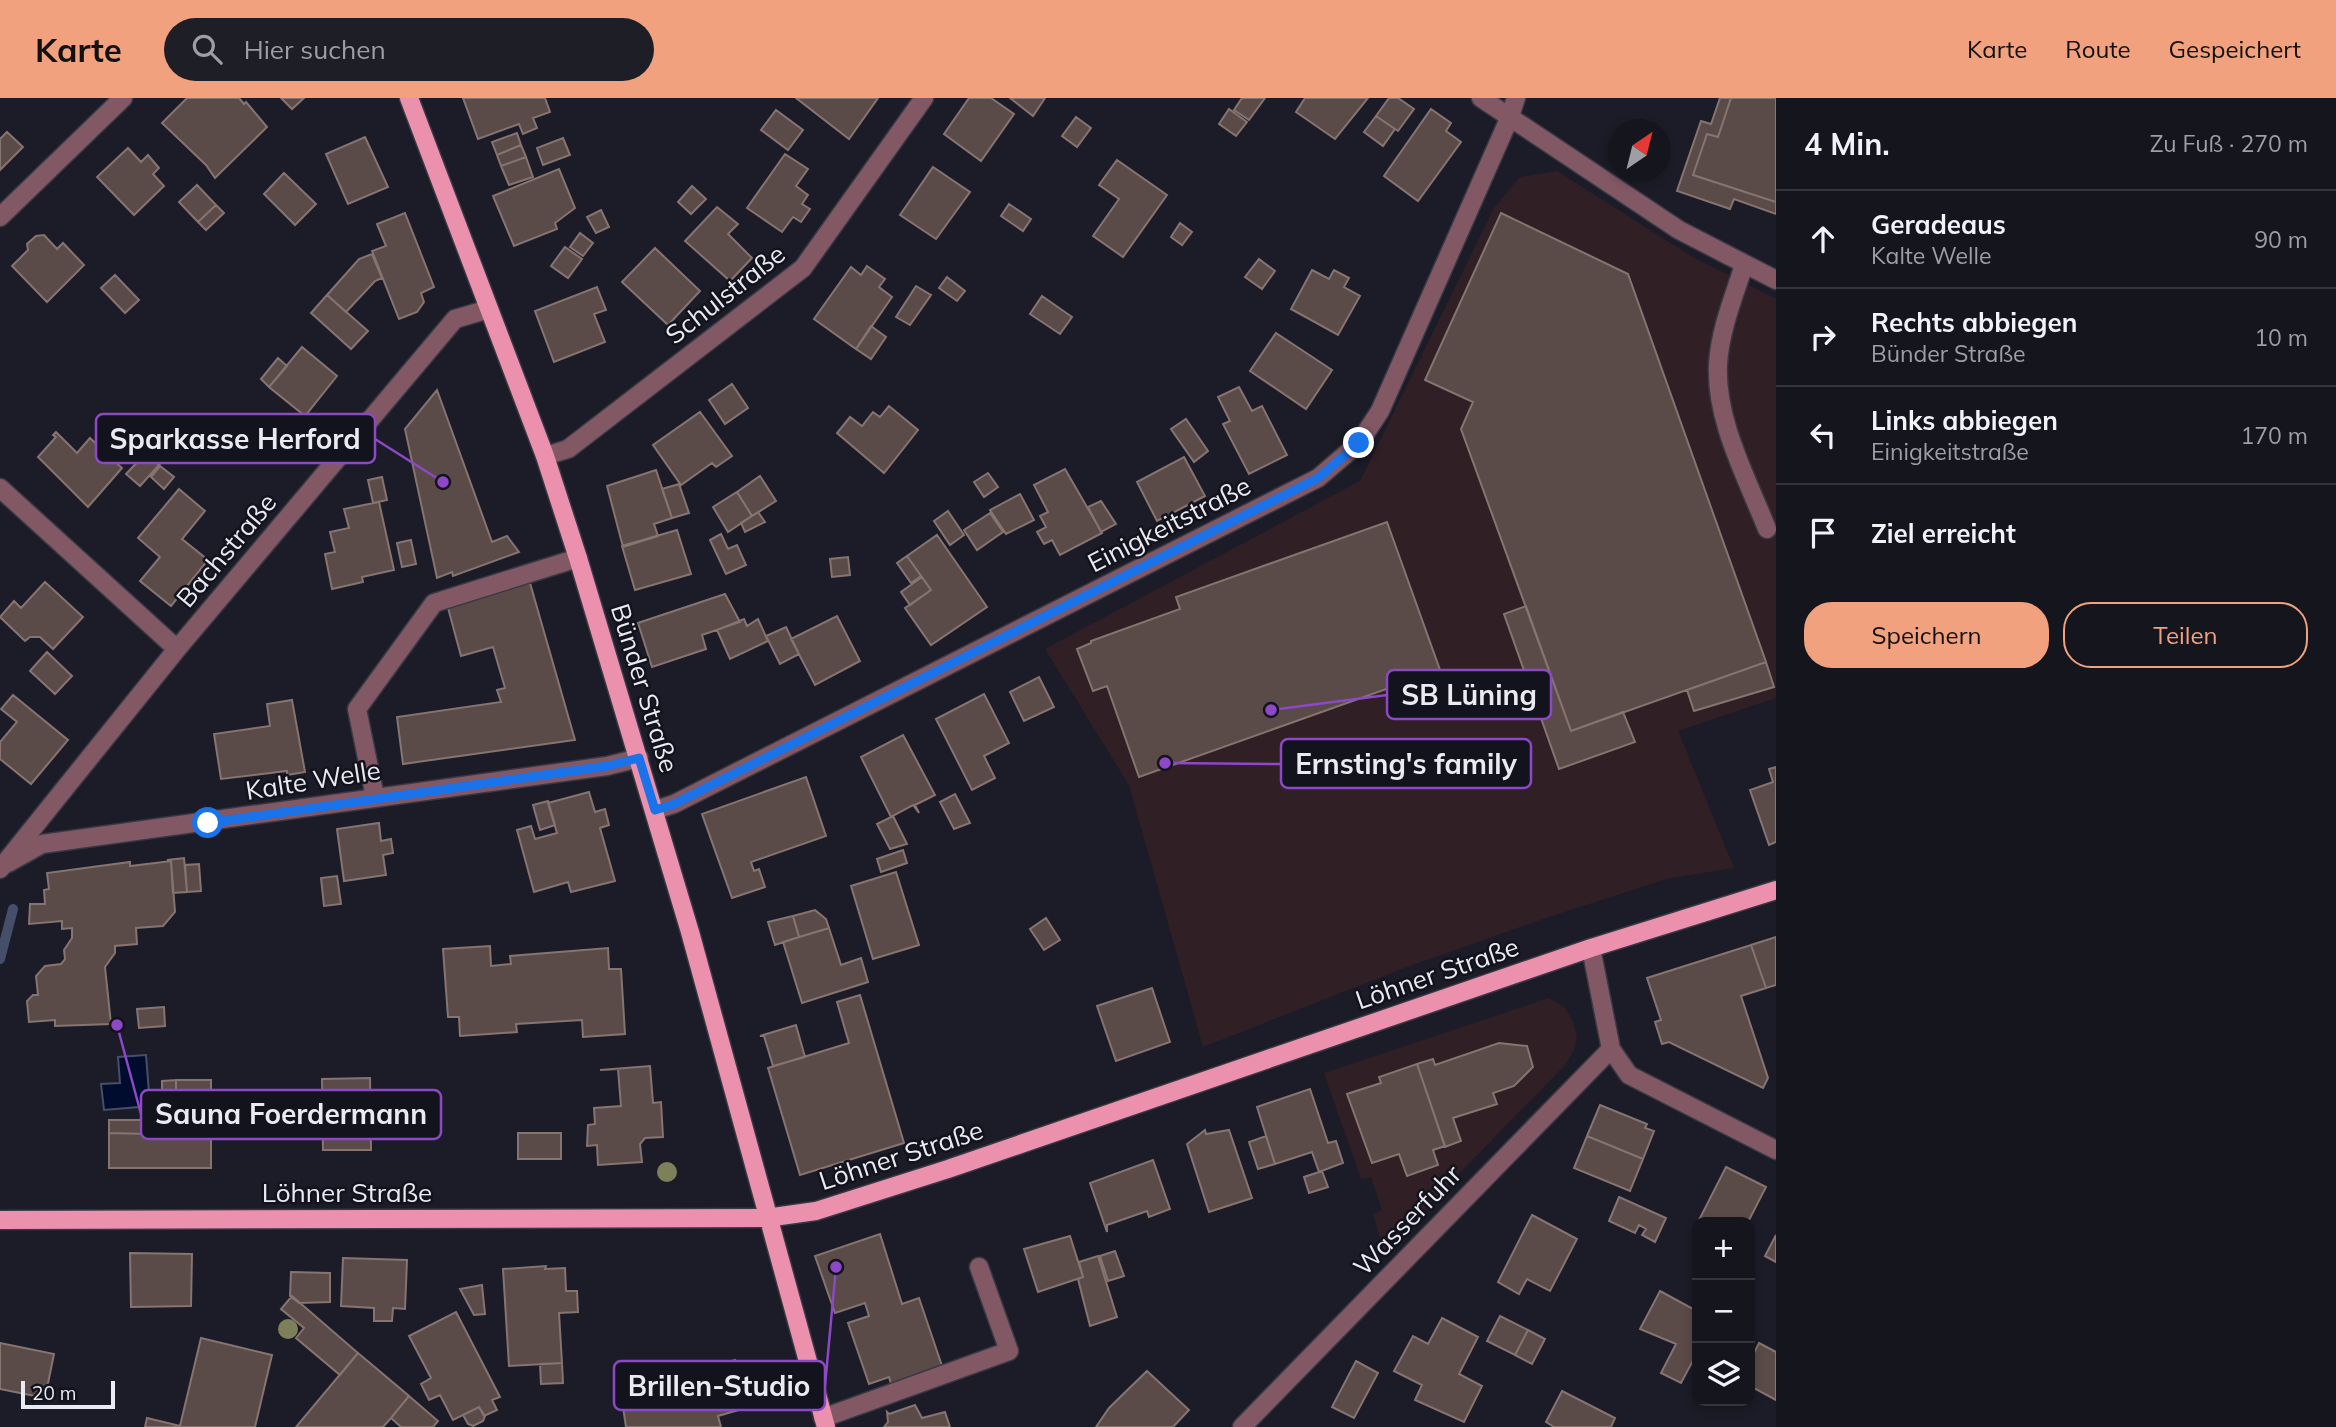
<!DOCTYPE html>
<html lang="de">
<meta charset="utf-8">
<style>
:root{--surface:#15151e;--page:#1e1e27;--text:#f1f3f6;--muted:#9d9fa4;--line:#34343c;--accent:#f1a17d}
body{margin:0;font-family:Mulish,sans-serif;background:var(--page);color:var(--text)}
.controls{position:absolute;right:21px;bottom:21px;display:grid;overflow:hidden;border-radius:14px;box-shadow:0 4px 10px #0003}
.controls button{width:63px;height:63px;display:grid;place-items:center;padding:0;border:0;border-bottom:2px solid var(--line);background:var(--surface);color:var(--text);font:35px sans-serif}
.compass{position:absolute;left:1608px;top:21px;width:63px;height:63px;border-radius:50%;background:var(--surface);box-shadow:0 4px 10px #0003;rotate:35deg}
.scale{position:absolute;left:21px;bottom:18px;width:94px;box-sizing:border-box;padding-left:7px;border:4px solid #eaeaf2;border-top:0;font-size:19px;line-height:24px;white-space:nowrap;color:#eaeaf2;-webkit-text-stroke:5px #13131e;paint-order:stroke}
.stop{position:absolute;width:21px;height:21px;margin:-16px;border:5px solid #1a73e8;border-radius:50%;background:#fff}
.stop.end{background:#1a73e8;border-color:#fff;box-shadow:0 2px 7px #0008}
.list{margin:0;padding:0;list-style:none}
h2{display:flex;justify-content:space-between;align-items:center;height:91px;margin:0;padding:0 28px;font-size:30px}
h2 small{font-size:23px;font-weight:400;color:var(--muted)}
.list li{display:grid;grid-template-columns:46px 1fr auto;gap:21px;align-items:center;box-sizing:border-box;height:98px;padding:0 28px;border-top:2px solid var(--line)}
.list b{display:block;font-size:26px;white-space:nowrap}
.list p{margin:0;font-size:23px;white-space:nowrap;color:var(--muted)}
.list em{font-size:23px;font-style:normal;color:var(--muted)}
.actions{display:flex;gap:14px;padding:21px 28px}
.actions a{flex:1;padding:16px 0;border:2px solid var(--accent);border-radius:28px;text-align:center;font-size:24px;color:var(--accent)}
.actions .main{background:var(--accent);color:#111}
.icon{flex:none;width:38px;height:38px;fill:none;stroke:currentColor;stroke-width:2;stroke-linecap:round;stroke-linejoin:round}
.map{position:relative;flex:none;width:1776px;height:1329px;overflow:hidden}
header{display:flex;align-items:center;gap:42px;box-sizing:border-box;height:98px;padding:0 35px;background:var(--accent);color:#111}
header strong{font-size:33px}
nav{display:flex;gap:38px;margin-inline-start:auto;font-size:24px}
.search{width:490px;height:63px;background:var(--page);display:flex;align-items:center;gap:18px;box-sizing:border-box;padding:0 24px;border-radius:38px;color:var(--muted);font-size:26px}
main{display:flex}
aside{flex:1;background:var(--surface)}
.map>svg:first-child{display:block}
</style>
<header>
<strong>Karte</strong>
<div class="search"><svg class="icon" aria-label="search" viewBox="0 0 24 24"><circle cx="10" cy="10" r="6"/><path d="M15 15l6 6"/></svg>Hier suchen</div>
<nav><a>Karte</a><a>Route</a><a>Gespeichert</a></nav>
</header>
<main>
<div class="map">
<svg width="1776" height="1329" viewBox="0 0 1776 1329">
<rect width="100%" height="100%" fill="#1c1c28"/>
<!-- commercial -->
<path fill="#301f25" d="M1557,73L1691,158L1776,201V600L1678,633L1734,770L1670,780L1549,819L1407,869L1203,949L1129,687L1045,551L1360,383L1494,110L1520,79Z
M1549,900L1564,909L1573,923L1577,939L1574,952L1565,967L1384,1153L1373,1116L1382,1112L1371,1079L1361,1081L1324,975Z"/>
<!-- water -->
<path fill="#000c2e" stroke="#464f69" stroke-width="2" d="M146,957L150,1008L104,1012L101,986L120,985L118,959Z"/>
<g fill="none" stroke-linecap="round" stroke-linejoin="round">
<!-- stream -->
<path stroke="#464f69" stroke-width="10" d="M0,861L13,811"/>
</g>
<!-- building -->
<path fill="#5b4b48" stroke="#857470" stroke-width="2" d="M187,0H239L244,6L246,4L267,29L215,80L206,67L162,25Z
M281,0H304L292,11Z
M463,0H545L550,14L533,20L537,30L523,36L519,26L478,41Z
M796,0H878L849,41Z
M969,0H991L1014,16L981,63L944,36Z
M1010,0H1045L1033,18Z
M1242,0H1265L1249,22L1234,12Z
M1305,0H1368L1335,41L1296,14Z
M1389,0H1398L1414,11L1398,33L1376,18Z
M1720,0H1731L1718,39L1707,36L1693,77L1776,104V116L1734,101L1730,111L1677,93L1701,23L1711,26Z
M1731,0H1776V104L1693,77L1707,36L1718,39Z
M1229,11L1247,24L1236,38L1219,26Z
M1431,11L1451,25L1446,33L1461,44L1418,103L1384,78Z
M776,12L803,32L788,52L761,32Z
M1376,18L1395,31L1383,48L1364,34Z
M1076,19L1091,30L1077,49L1062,38Z
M7,34L23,49L0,72V41Z
M517,35L521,47L497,57L492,44Z
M365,39L388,89L348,106L326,56Z
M563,40L570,57L543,67L537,50Z
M521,47L526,59L501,68L497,57Z
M128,50L141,64L148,57L159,70L153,76L164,88L134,117L97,79Z
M785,56L808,71L796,88L808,97L802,106L810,111L801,124L793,119L782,134L747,110Z
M526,59L533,79L509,87L501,68Z
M1117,62L1167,97L1123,159L1093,138L1119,101L1099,87Z
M933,69L970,94L936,141L900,117Z
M559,71L575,110L555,125L557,131L514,148L493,98Z
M284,75L316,106L295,127L264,96Z
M197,87L216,107L198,124L179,104Z
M692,88L706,101L691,116L678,104Z
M1009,106L1031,121L1023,133L1001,118Z
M216,107L224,115L206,132L198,124Z
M717,109L738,126L728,136L752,160L730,183L685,143Z
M601,112L609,129L596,135L587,119Z
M405,115L434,189L421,195L424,204L417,214L399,221L372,153L386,148L377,126Z
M1501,115L1628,176L1766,564L1571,633L1461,331L1473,304L1425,282Z
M1180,125L1192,134L1182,147L1171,139Z
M580,135L593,145L583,158L570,149Z
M44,137L57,151L63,145L84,167L47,204L12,168L28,152L27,146L36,138Z
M565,149L582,161L568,180L551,168Z
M655,150L700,193L668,227L622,184Z
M372,156L382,180L375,183L346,214L327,197L359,161Z
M1259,161L1275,173L1262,191L1245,179Z
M867,168L885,181L879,189L892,199L856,251L814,221L851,169L861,177Z
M1312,172L1329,181L1334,172L1349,180L1344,189L1360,198L1338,237L1291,211Z
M115,177L139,202L125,215L101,190Z
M947,179L965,193L957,203L939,190Z
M916,188L931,197L910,227L896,219Z
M597,189L606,212L594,216L605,244L554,264L535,213Z
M327,197L368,233L351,251L311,215Z
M1042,198L1072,219L1060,236L1030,216Z
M871,228L886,239L871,261L856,251Z
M1276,235L1332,272L1306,311L1250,273Z
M302,249L337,278L305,318L269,289Z
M278,260L287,268L269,289L261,281Z
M732,286L748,310L725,326L709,302Z
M1239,289L1252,313L1262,308L1287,357L1249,376L1223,326L1230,323L1218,299Z
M437,292L492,444L507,438L519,454L453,478L452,474L437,480L405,331Z
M889,308L918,332L884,375L837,335L850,319L862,328L873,314L880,319Z
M700,314L732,358L716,369L712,365L681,387L653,347Z
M1186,321L1208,353L1194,364L1171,331Z
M56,334L77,355L90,340L122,370L88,409L38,359L56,339L53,337Z
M158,344L169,355L159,367L147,356Z
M146,355L159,367L140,388L126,376Z
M1184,359L1205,398L1157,423L1137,384Z
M160,368L174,379L164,391L151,379Z
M1065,371L1102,435L1060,457L1052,442L1044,446L1037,434L1046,429L1040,418L1048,414L1034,387Z
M656,372L672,420L654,426L658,438L623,449L607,388Z
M988,375L998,389L984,399L974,384Z
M760,378L776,403L752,418L737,394Z
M382,379L387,402L373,405L368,382Z
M679,386L689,415L672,420L662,391Z
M179,391L205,413L182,441L208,462L171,508L140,483L160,459L138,440Z
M737,394L752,418L728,434L713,409Z
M1020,396L1034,422L1006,436L990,412Z
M1101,403L1116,426L1101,434L1088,409Z
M379,404L394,472L362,479L363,484L332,491L325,456L335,454L330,434L349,430L344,411Z
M948,413L964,437L950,447L934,423Z
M758,414L765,424L745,434L741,425Z
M990,415L1003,434L977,452L964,432Z
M1387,424L1440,572L1139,679L1107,588L1093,593L1077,551L1091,545V543L1180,511L1176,499Z
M677,432L691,476L635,492L622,448Z
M721,436L728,451L737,447L746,467L726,476L710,442Z
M937,437L987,509L931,547L905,510L931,492L907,458Z
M411,442L416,466L402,469L397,445Z
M907,458L921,478L911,485L897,465Z
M848,459L850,477L832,479L830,461Z
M922,479L931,492L910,507L901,494Z
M45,484L83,519L53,551L40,539H30L25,543L0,519L14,503L21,510Z
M530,485L575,642L403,666L397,619L501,604L497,592L505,590L493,549L461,558L448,510Z
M725,496L740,524L702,537L706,551L652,569L638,525Z
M1526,508L1571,633L1623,614L1635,644L1559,671L1504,516Z
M837,518L860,563L815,587L791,541Z
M744,521L747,528L758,521L768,543L730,561L717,532Z
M786,529L799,556L780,566L766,538Z
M47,554L72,578L55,596L30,573Z
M1766,564L1774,589L1694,613L1687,592Z
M1039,579L1054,609L1024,623L1010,594Z
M984,596L1009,645L984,658L995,680L972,692L936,621Z
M13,597L68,642L31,686L0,661V644L17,624L1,611Z
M292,602L305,674L287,677V673L221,681L214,636L270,628L267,606Z
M903,637L935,697L915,707L919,715L913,707L891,719L861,659Z
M1776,669V744L1769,747L1750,692L1773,684L1769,671Z
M806,679L826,738L751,764L754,773L759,771L765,789L732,800L702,716Z
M589,694L595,714L605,711L609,727L600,730L615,783L571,794L568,784L534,794L517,732L531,728L535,741L557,735L548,705Z
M955,696L970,725L954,731L940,704Z
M548,703L555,727L540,732L533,707Z
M893,718L907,746L890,751L877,726Z
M379,725L381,743L391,741L393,755L383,757L386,777L344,783L337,731Z
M903,752L907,765L881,774L877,761Z
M184,760L187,794L173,795L171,763L167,762Z
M171,763L175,814L163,828L136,830L137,846L115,848V855L105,869L111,926L55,928V922L29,924L27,903L33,897H38L36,878L45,868L61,866L65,861L64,852L72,840V830L62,831V823L29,826L30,806H45L44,792L49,791L47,775L130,764V768Z
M199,766L201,793L187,794L185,767Z
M896,774L919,847L873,861L851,788Z
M337,778L341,806L324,808L321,780Z
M815,812L826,821L829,830L799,839L793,818Z
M793,818L799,839L775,847L768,824Z
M1046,820L1060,842L1044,852L1030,831Z
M829,830L841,867L861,860L868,884L802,905L783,844Z
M1776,839V887L1766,890L1751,847Z
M1751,847L1766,890L1741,898L1768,980L1763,990L1669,944L1662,946L1655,924L1661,922L1647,880Z
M490,848L491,868L511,866L510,858L608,850L609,871H621L625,936L583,939L582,922L516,926L517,934L460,938L459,919H448L443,851Z
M1152,890L1170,944L1116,963L1097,908Z
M860,897L904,1045L800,1077L768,970L849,945L837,904Z
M164,909L165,928L139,930L137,911Z
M796,927L805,959L773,968L764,938H760Z
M1499,945L1527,948L1533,969L1514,988L1493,995L1497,1006L1453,1020L1461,1043L1445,1049L1417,966L1433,961L1435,967Z
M1417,966L1445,1048L1433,1052L1438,1067L1407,1078L1399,1056L1372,1065L1347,996L1381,985L1379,979Z
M650,968L653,1005L661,1004L663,1039L645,1040L640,1046L642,1064L598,1067L597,1047L587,1048L588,1027L595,1026L594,1010L621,1008L618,971L600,972Z
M370,980L371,1052H323L322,981Z
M176,982H211V1070H109V1035L147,1036L152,1040H164L181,1024V1012L176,1007Z
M176,982V1007L181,1012V1024L164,1040H152L147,1036L109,1035V1022H162V983Z
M1310,991L1328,1045L1336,1043L1343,1065L1319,1074L1312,1054L1275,1066L1257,1009Z
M1600,1007L1647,1026L1645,1030L1654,1033L1643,1061L1587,1038Z
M1205,1032L1206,1036L1229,1032L1252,1100L1209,1114L1187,1046Z
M518,1035H561V1061H518Z
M1266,1038L1275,1066L1258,1071L1249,1044Z
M1587,1038L1643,1061L1630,1093L1574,1070Z
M1153,1062L1170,1111L1149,1119L1147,1113L1107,1127V1134L1090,1085Z
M1726,1069L1766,1089L1748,1124L1699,1122Z
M1322,1073L1328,1089L1309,1095L1304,1079Z
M1619,1099L1666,1120L1655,1144L1642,1137L1646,1131L1639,1127L1635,1135L1609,1123Z
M1532,1117L1577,1141L1550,1193L1527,1181L1519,1196L1498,1184Z
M880,1136L902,1206L919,1200L942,1268L891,1286L889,1279L869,1286L848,1225L869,1218L865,1205L835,1215L815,1158Z
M1776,1137V1164L1765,1158Z
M1070,1138L1083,1179L1038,1194L1024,1151Z
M1115,1153L1124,1178L1108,1183L1100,1158Z
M130,1155L192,1156L191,1208L131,1209Z
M1098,1158L1117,1219L1090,1228L1078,1181L1083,1179L1079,1164Z
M343,1160L407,1162L405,1211L393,1210L392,1223H374V1210L341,1208Z
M546,1168L545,1171L565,1170L566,1193H577L578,1214L559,1215L562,1265L509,1268L503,1171Z
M291,1174L330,1175V1204L299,1205L290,1198Z
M482,1187L485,1216L474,1217L460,1191Z
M1660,1193L1697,1213V1255L1681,1285L1661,1275L1676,1246L1640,1231Z
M292,1198L358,1255L340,1277L296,1240L304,1230L281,1211Z
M456,1214L500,1299L492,1302L497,1312L484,1318L479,1309L453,1322L440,1297L429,1302L421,1286L431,1280L409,1238Z
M1500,1218L1528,1232L1515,1257L1487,1243Z
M1442,1220L1478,1239L1459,1276L1482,1288L1464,1324L1415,1302L1422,1287L1394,1273L1413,1238L1428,1246Z
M1528,1232L1545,1241L1532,1266L1515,1257Z
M201,1240L272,1257L255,1329H145L147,1320L180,1328Z
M0,1245L54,1256L45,1300L0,1291Z
M1759,1245L1776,1254V1302L1750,1288V1263Z
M358,1255L409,1298L391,1320L383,1329H296Z
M735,1262L749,1309L718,1318L721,1329H626L621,1296Z
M1356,1263L1378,1275L1354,1320L1332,1309Z
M562,1265L563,1285L541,1286L540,1266Z
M1147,1273L1189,1312L1173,1329H1096L1109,1310Z
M1562,1293L1615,1320L1611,1329H1554L1546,1324Z
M409,1298L438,1323L433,1329H401L391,1320Z
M915,1307L922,1320L945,1314L950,1329H884L888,1324L887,1314L889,1316Z
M479,1309L485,1318L483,1323L473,1328L468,1326L463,1317Z"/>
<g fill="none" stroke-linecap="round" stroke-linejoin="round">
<!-- minor casing -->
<g stroke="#393944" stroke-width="21">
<path id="minor" d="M1481,0L1679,132L1776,182
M0,119L123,0
M1744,167C1734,198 1720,232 1718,266C1715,322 1747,380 1767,431
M545,358L568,351L803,170L924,0
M0,390L177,551
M375,699L357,611L434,505L578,460
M655,712L674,706L1318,380L1359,345L1380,313L1509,21L1516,0
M8,765L42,746L607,668L639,660
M0,771L177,551L455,221L489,211
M1591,850L1611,951L1629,977L1776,1052
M823,1320L1009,1253L979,1169
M1242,1329L1611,951"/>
</g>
<!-- major casing -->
<g stroke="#393944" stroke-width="21">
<path id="major" d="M409,0L545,358L578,460L690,834L826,1329
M0,1122L766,1120L816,1113L948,1071L1591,850L1776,792"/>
</g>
<!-- minor -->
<use href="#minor" stroke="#835865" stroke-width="18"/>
<!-- major -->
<use href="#major" stroke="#ec91ad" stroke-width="18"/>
</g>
<!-- trees -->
<g fill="#7d8059">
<circle cx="667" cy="1074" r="10"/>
<circle cx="288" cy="1231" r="10"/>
</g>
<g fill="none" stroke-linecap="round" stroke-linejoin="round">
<!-- route -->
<path stroke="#1a73e8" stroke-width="9" d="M208,725L607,668L639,660L655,712L674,706L1318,380L1359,345"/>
</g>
<g text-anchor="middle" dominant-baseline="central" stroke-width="5" stroke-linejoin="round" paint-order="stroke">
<!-- street labels -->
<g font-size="26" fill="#eaeaf2" stroke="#13131e">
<text transform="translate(725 196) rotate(-38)">Schulstraße</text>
<text transform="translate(1169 426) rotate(-27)">Einigkeitstraße</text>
<text transform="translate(226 452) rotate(-50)">Bachstraße</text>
<text transform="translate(645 590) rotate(73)">Bünder Straße</text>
<text transform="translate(313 682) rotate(-9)">Kalte Welle</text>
<text transform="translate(1437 875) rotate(-19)">Löhner Straße</text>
<text transform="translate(901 1057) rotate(-18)">Löhner Straße</text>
<text x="347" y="1094">Löhner Straße</text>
<text transform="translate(1407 1122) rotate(-46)">Wasserfuhr</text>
</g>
</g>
<!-- callouts -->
<path fill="none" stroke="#8c48c7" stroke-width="2.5" d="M443 384L375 341M1271 612L1387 597M1165 665L1281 666M117 927L141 1016M836 1169L825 1288"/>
<g fill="#8c48c7" stroke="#13131e" stroke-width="2.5">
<circle cx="443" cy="384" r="7"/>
<circle cx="1271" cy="612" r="7"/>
<circle cx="1165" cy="665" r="7"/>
<circle cx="117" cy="927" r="7"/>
<circle cx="836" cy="1169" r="7"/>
</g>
<g fill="#13131e" stroke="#8c48c7" stroke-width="2.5">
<rect x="96" y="316" width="279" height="49" rx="7"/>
<rect x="1387" y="572" width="164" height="49" rx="7"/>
<rect x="1281" y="641" width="250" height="49" rx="7"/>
<rect x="141" y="992" width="300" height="49" rx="7"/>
<rect x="614" y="1263" width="211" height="49" rx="7"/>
</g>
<g font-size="28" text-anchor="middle" font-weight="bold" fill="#eaeaf2">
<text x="235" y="351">Sparkasse Herford</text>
<text x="1469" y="607">SB Lüning</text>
<text x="1406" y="676">Ernsting's family</text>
<text x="291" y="1026">Sauna Foerdermann</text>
<text x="719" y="1298">Brillen-Studio</text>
</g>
</svg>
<div class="controls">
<button>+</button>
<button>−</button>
<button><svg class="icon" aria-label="layers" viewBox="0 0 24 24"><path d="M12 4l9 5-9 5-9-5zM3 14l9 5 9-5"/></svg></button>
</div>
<svg class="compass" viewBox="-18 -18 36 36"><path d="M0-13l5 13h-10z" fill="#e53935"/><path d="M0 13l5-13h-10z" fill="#9d9fa4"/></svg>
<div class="scale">20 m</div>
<div class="stop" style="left:208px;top:725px"></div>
<div class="stop end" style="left:1359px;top:345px"></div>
</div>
<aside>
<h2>4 Min.<small>Zu Fuß · 270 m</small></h2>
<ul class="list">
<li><svg class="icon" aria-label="ahead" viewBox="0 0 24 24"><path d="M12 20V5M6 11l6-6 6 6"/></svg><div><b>Geradeaus</b><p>Kalte Welle</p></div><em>90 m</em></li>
<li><svg class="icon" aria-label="right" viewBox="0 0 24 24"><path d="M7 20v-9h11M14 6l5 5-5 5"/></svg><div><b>Rechts abbiegen</b><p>Bünder Straße</p></div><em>10 m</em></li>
<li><svg class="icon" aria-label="left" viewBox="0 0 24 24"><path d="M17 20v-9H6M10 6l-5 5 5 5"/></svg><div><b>Links abbiegen</b><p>Einigkeitstraße</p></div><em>170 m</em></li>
<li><svg class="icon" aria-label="arrive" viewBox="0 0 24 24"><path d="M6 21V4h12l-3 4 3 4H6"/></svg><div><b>Ziel erreicht</b></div></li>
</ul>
<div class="actions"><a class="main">Speichern</a><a>Teilen</a></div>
</aside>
</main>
